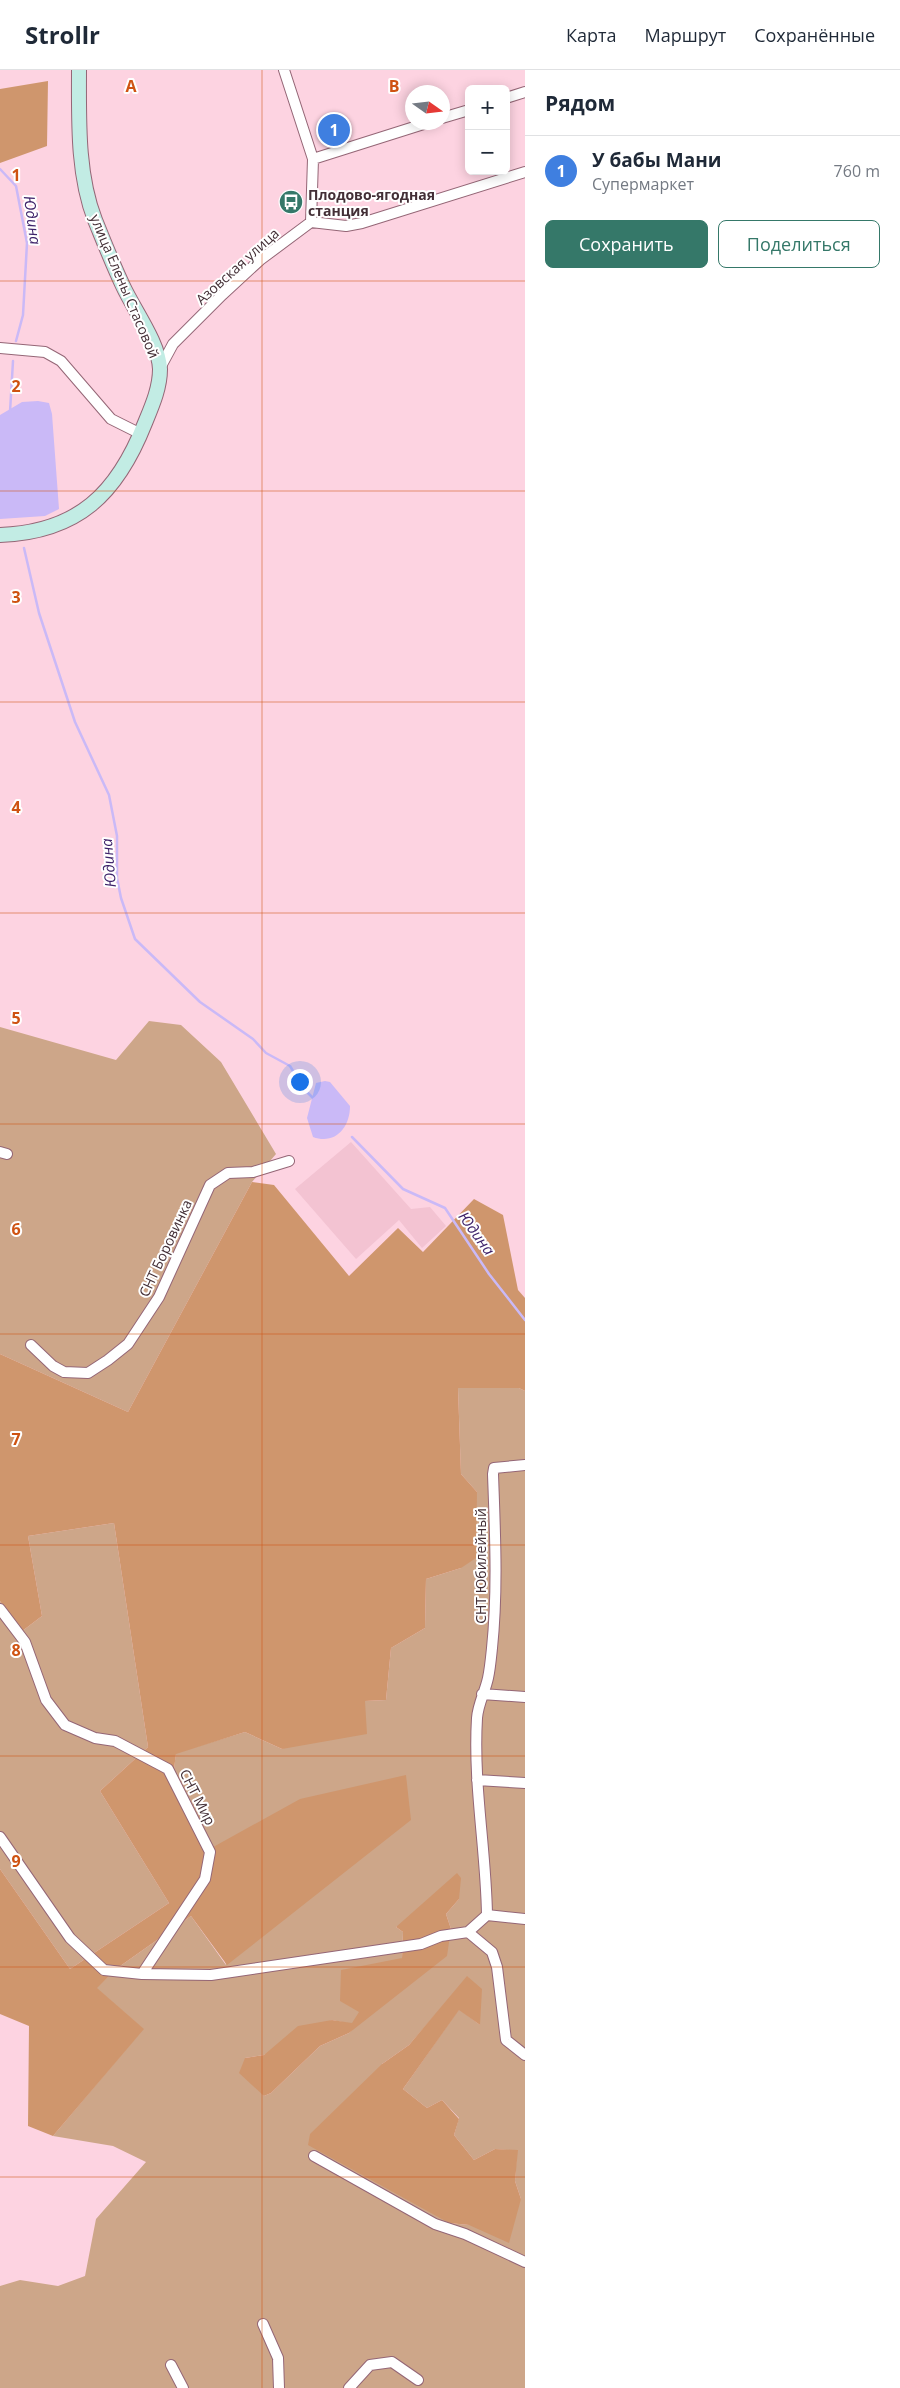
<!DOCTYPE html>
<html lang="ru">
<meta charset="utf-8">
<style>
:root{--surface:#fff;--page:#f6f6f7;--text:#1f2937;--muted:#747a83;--line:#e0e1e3;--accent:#357869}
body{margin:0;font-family:"Open Sans",sans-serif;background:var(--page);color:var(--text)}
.controls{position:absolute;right:15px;top:15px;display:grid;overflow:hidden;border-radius:8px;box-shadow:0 2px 12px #0003}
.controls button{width:45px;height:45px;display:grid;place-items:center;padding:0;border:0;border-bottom:1px solid var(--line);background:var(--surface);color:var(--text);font:25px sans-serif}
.compass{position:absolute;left:405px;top:15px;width:45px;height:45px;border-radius:50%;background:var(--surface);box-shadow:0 2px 12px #0003;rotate:104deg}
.you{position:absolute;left:299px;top:1011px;width:18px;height:18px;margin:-12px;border:4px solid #fff;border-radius:50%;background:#1a73e8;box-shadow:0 0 0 8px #1a73e833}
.badge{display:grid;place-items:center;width:32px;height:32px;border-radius:50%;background:var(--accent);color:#fff;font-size:16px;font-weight:700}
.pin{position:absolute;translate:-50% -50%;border:2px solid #fff;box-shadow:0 1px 5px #0006}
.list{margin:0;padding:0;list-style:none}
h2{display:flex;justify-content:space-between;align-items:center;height:65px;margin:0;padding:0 20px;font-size:21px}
h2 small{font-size:16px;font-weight:400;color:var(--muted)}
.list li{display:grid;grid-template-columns:32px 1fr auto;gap:15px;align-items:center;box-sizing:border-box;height:70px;padding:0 20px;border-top:1px solid var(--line)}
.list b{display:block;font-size:19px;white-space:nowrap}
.list p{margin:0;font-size:16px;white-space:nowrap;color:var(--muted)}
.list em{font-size:16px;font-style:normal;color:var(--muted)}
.actions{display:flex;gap:10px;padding:15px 20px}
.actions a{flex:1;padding:11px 0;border:1px solid var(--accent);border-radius:8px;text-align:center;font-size:18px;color:var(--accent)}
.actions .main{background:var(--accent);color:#fff}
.map{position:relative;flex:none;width:525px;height:2318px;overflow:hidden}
header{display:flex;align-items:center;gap:30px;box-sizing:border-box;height:70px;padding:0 25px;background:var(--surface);border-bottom:1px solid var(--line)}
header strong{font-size:24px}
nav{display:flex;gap:28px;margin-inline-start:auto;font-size:18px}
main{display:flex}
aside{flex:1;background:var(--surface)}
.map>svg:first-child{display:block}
</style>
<header>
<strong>Strollr</strong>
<nav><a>Карта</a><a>Маршрут</a><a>Сохранённые</a></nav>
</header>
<main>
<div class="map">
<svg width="525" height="2318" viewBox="0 0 525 2318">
<rect width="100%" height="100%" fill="#fdd3e1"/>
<!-- built -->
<path fill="#f3c3d2" d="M351,1072L411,1139L430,1137L446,1156L422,1178L399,1150L356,1189L295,1119Z"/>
<!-- green -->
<path fill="#cda689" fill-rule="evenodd" d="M149,951L181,955L221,992L276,1084L252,1112L128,1342L0,1284V957L116,990Z
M458,1318H519L525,1321V2318H0V2216L20,2210L58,2216L85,2206L96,2149L146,2092L113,2076L53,2066L143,1959L96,1918L116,1899L191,1846L226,1895L206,1781L172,1714L176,1683L245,1662L282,1679L365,1631L386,1630L391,1578L425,1558L426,1509L461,1498L477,1422L461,1404ZM459,1829L446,1844L451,1859L349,1963L320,1976L271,2023L264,2026L245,1988L264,1985L332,1950L352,1954L402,1888L403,1862L396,1857ZM468,1907L480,1955L459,1939L403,2019L427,2038L442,2030L459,2048L454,2065L474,2090L495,2079L517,2081L515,2111L521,2129L469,2155L449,2153L382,1994L409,1975Z
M114,1453L148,1677L100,1721L169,1833L70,1899L0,1799V1531L21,1562L42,1546L28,1466Z"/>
<!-- forest -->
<path fill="#cf966d" d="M48,11L47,76L0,93V19Z
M252,1112L274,1115L349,1206L398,1158L423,1182L474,1129L503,1145L518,1220L525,1228V1321L519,1318H458L461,1404L477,1422L476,1488L461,1498L426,1509L425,1558L391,1578L386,1630L365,1631L367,1664L282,1679L245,1662L176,1684L172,1714L206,1781L300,1729L406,1705L411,1750L227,1895L191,1846L116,1899L97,1918L144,1959L53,2066L28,2056L29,1956L0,1944V1799L70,1899L169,1833L100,1721L148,1677L114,1453L28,1466L42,1546L21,1562L0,1531V1284L128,1342Z
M457,1803L461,1808L459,1829L446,1844L451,1859L447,1886L349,1963L320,1976L271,2023L264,2026L239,2003L245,1988L264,1985L298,1956L332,1950L352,1953L359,1942L340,1931L341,1900L402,1888L403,1862L396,1857Z
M467,1906L482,1919L480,1955L459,1940L403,2019L427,2038L442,2030L459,2049L454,2065L474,2090L495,2079L518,2080L515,2111L521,2129L509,2173L469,2155L449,2153L308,2075L310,2064L382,1994L409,1975Z"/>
<!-- water -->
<path fill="#cab9f7" d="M38,331L49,333L52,344L59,439L45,446L0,449V345L22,332Z
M325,1011L330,1012L350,1036C350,1058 335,1075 313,1067L307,1048L316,1013Z"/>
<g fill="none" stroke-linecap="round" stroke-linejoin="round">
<!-- stream -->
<path stroke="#cab9f7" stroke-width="2.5" d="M0,99L16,116L27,173L23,245L16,271
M10,342L13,291
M24,478L39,543L75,652L109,725L117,766V808L121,828L135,869L200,932L253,969L266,983L290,996L304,1019L313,1028
M352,1067L403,1119L445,1138L489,1204L525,1250"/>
<!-- minor casing -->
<g stroke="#946676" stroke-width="12">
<path id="minor" d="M284,0L313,89L430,52
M506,28L525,22
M442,48L469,40
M311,152L313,89
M0,278L45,282L61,291L111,349L141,364
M160,298L173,274L222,225L260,190L311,152L346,156L362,153L525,102
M0,1082L7,1084
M31,1275L53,1296L64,1302L88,1303L108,1290L128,1274L159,1227L210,1115L228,1103L253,1102L289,1091
M0,1539L25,1572L46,1630L65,1655L95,1668L115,1671L168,1699L210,1782L205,1809L142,1904
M482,1624L525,1627
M477,1710L525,1713
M0,1767L70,1868L104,1900L142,1904L211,1905L421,1874L441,1866L468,1862
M487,1845L525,1849
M468,1862L487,1845C486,1779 473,1715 477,1648C478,1634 485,1622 488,1608C490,1599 491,1588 492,1578C498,1520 495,1462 493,1404L494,1398L525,1395
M468,1862L492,1882L497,1897L506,1970L525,1985
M314,2086L435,2154L465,2164L525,2192
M263,2254L278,2288L279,2318
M171,2295L183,2318
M349,2318L370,2295L392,2292L418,2310"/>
</g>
<!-- secondary casing -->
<g stroke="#946676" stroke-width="16">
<path id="secondary" d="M0,465C78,462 117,424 145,353C152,336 160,318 160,299C159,273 134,240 123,216C113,195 104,172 95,150C77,104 79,49 79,0"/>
</g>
<!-- minor -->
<use href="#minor" stroke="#fff" stroke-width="10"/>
<!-- secondary -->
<use href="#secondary" stroke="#c2ece4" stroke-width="14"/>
</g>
<!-- grid -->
<path fill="none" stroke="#cf5312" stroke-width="1" stroke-opacity="0.55" d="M262,0V2318M0,211H525M0,421H525M0,632H525M0,843H525M0,1054H525M0,1264H525M0,1475H525M0,1686H525M0,1897H525M0,2107H525"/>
<!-- icons -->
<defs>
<g id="bus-disc" transform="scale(1.25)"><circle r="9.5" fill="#357869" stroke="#fff"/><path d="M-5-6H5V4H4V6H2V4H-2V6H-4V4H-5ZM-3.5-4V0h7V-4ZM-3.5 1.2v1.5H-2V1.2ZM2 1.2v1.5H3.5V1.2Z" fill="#fff"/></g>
</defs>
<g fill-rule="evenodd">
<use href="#bus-disc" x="291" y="132"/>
</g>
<g text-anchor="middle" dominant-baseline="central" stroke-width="4" stroke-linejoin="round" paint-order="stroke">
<!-- poi labels -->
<g font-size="14" font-weight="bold" fill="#432f36" stroke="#fff" text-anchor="start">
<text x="308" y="124">Плодово-ягодная<tspan x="308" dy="16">станция</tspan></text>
</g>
<!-- street labels -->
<g font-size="14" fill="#432f36" stroke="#fff">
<text transform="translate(237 196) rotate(-42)">Азовская улица</text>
<text transform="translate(125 216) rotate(67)">улица Елены Стасовой</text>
<text transform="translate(165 1178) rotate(-65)">СНТ Боровинка</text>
<text transform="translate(480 1496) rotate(-90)">СНТ Юбилейный</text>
<text transform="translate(198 1727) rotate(63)">СНТ Мир</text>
</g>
<!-- water labels -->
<g font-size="15" font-style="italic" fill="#3e236a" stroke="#fff">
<text transform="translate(33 150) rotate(82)">Юдина</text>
<text transform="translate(108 793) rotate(-95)">Юдина</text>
<text transform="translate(477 1163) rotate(54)">Юдина</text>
</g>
</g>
<g font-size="16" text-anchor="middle" font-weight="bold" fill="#cf5312" stroke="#fff" stroke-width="4" stroke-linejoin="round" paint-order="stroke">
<text x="131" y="22">A</text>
<text x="394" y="22">B</text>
<text x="16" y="111">1</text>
<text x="16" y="322">2</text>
<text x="16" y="533">3</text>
<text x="16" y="743">4</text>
<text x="16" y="954">5</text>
<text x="16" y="1165">6</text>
<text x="16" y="1375">7</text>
<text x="16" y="1586">8</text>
<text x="16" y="1797">9</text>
</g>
</svg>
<div class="controls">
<button>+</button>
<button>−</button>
</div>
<svg class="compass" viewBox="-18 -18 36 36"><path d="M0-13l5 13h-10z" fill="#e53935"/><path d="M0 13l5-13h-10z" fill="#747a83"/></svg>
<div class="you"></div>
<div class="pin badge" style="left:334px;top:60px;background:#3f7fe0">1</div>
</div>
<aside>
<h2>Рядом<small></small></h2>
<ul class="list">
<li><span class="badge" style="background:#3f7fe0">1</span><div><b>У бабы Мани</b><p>Супермаркет</p></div><em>760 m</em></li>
</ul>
<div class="actions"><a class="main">Сохранить</a><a>Поделиться</a></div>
</aside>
</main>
